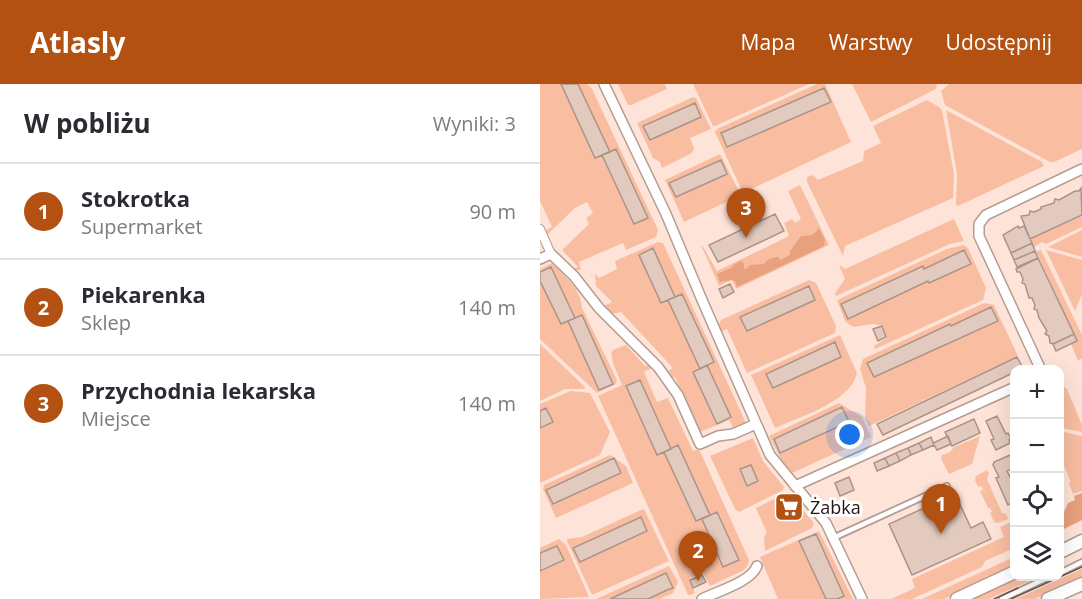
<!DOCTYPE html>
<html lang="pl">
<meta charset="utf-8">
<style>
:root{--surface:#fff;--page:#f7f7f7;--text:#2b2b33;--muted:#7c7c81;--line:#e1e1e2;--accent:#b25112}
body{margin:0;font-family:"Open Sans",sans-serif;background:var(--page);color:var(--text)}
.controls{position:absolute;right:18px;bottom:18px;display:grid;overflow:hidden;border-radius:12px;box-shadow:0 6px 24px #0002}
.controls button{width:54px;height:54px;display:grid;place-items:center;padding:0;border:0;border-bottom:2px solid var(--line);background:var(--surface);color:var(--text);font:30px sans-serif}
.you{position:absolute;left:310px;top:351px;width:21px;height:21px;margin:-15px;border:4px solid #fff;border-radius:50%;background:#1a73e8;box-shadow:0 0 0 9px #1a73e833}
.badge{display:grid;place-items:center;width:39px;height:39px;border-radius:50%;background:var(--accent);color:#fff;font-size:20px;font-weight:700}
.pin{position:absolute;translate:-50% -50px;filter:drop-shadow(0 2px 3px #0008)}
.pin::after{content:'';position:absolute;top:32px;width:21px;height:18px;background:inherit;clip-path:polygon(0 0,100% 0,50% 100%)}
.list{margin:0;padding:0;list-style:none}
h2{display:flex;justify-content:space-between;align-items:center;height:78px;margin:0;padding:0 24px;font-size:26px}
h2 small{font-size:20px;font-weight:400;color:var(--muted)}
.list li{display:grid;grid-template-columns:39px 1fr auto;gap:18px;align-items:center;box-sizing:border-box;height:96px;padding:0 24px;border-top:2px solid var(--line)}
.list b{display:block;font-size:22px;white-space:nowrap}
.list p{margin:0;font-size:20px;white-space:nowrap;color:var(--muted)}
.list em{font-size:20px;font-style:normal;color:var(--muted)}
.icon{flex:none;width:33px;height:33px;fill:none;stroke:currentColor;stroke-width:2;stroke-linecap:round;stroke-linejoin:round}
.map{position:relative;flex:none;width:542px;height:515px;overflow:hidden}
header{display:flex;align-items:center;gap:36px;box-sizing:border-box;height:84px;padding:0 30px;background:var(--accent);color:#fff}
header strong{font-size:28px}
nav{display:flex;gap:33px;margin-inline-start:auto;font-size:21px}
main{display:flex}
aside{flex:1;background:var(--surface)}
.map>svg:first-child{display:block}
</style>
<header>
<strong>Atlasly</strong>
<nav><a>Mapa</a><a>Warstwy</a><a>Udostępnij</a></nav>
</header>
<main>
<aside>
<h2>W pobliżu<small>Wyniki: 3</small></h2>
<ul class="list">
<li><span class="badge">1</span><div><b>Stokrotka</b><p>Supermarket</p></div><em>90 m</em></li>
<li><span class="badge">2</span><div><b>Piekarenka</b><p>Sklep</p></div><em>140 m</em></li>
<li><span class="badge">3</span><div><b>Przychodnia lekarska</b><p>Miejsce</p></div><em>140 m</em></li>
</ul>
</aside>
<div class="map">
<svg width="542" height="515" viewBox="0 0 542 515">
<rect width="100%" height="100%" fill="#fee4d8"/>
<!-- green -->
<path fill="#f9bea2" d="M0,0H47L52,5L118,146L116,153L86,166L83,159L39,178L41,186H31L38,183L22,166L49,140L46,134L53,129L47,118L35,124L6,152L4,147L12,143L0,117Z
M78,0H125L127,5L91,21H88Z
M153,0H269L175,42H173Z
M277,0H285L311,58L203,109L175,48L177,45Z
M312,0H397L396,5L331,38Z
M409,0H542V65L514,78H510L405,21L401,7Z
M153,13L156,14L171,45L150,54L154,65L152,69L122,84L120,78L113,74L97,39Z
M387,16L399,23L402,26L414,90L413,114L305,162L303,172L267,98V93L273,91L278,96L323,77L324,67L341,59L333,42Z
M406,26L502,78L504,82L418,122L416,121L417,90Z
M180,70L201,111L144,138L125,96Z
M260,101L289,161L196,205L192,196L179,202L161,161H162L177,187L249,152L244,139L252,135L255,139L261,135L248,107Z
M542,132V143L506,160L502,158L494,163L490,155Z
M414,135L424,157L410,160L296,212L295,209L305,195L299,181L305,185Z
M542,146V173L508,163Z
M118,158L123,159L206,339L204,342L194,346L189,336L158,349L157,342L135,293L130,294L126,288L133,284L81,228L72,230L64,222L72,218L56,202L55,190L59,194L77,185L75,177Z
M423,161L428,164L446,204L443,216L335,265L334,262L347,254L343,242L333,240L313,243L305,237L297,216L407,165Z
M501,166L542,251V274L538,277L531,260L537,257L496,167Z
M506,166L542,176V210L535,227Z
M12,179C25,192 41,205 42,224L77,296L76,300L57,309L0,255V185Z
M269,196L276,199L296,242L295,249L207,289L187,245L180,248L179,240L181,236Z
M444,219L454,221L478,272L329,342L325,332L326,304L320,285L323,275Z
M300,251L317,289C311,318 259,333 235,344L211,291Z
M0,260L45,303V305H25L0,317Z
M86,261L105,282L112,280L114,283L104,288L117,318L128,314L153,367L159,365L209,476L208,481L204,486L170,502L163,488L149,494L155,509L150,511H148L58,312L82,301L73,279L71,269L73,266Z
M524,303L527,305L542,341V348L520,344V304Z
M31,307L50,309L70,348L60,371L0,399V320Z
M299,319L322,333L331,353L252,389L244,381L229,352Z
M520,347L542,352V407L533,410L529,400L530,396L520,372Z
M440,352L432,380L409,390L401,375L402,371L410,368L414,363Z
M213,354L223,377L244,403L243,406L199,428L195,425L170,372Z
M70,371L86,382L93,399L16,434L3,405L4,401Z
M447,386L449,390L447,395L462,429L466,430L468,435L458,439L454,438L450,429L452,428L450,424H448L440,407L443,406L441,402L438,403L435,396L436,392Z
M246,409L249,410L274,439L272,444L225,467L224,453L227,449L216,424Z
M103,425L105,427L129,477L52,511L27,457V455L42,453Z
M471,438L474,444V464L445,477L442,483L372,515H351L375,504L372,495L464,453L460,443Z
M279,447L313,515H238L220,473Z
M19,455L26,461L49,513L0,515V464Z
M474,473V483L404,515H382Z
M129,482L138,498L133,509L120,515H56Z
M542,485V493L495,515H476Z
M482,492L498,493L449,515H433Z"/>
<!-- forest -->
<path fill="#e9a17d" d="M279,144L285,156L284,162L197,203L195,197L191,196L180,198L177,190L191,184L195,180L201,177L204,180V185L208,184L209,181L224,180C227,175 233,173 239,173L240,176L250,171V167L261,152C270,151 272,153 279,144Z
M542,409V436L520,447V437L528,419L535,416L534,412Z"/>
<!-- building -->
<path fill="#e3cabe" stroke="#ab9388" stroke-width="1.5" d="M21,0H38L70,68L55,74Z
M284,4L291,18L187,63L181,49Z
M155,19L161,33L110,56L103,42Z
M76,65L108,134L94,140L62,71Z
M181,76L187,90L136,113L129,99Z
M541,104L542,131L490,155L481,132L489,131L490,127L494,128L501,125V123L514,119L515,115L519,116L535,107H539Z
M235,130L244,147L178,178L169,161Z
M478,142L479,144L484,142L492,159L471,169L463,151Z
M492,159L495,167L474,176L471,169Z
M113,164L135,213L121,219L99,171Z
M424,166L431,180L389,199L388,197L308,235L301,220L383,182L384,185Z
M495,167L498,174L477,183L474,176Z
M498,174L534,250L513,260L510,259L509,252L505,250L507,247L499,234L497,226L494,225L495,221L492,214H489L485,200L482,199L483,195L480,188H477L476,185Z
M11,183L35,234L21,240L0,197V188Z
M190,200L194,208L183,214L179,205Z
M269,202L275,216L207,247L200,233Z
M142,210L174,278L160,285L128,216Z
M451,223L458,237L334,293L327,279L410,240L411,242Z
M42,231L73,300L59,306L28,237Z
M342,242L346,253L338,257L333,245Z
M534,250L537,257L516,267L513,260Z
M295,258L301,273L233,304L226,290Z
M477,273L483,284L475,286V288L343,351L337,340Z
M167,281L191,333L177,340L153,288Z
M100,296L131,365L117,371L86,302Z
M302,323L309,338L240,369L234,355Z
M6,324L13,338L0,344V327Z
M457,332L466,350L468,349L471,355L469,356L470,359L456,366L451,356L454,355L446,337Z
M434,335L440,349L412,362L405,348Z
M408,352L411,360L397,366L393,359Z
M391,353L394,361L383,366L379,359Z
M379,359L383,366L371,371L368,364Z
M138,361L170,431L156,437L124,368Z
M368,364L371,371L360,377L356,369Z
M356,369L360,377L349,382L345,374Z
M475,369V383L467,387L475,403V428L471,419L468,421L456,394L459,393L453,381L454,378Z
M74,374L81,389L13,420L6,406Z
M345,374L349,382L337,387L334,379Z
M211,381L218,397L207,402L200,385Z
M309,393L314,406L300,412L295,399Z
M415,410L431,444L443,438L451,455L372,491L349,440Z
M251,413L256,424L259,423L260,427L247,433L240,418Z
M177,428L199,476L183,483L162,435Z
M101,433L107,447L40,478L33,464Z
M276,450L304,512L297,515H286L259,457Z
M17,462L24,476L0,487V469Z
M126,489L133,504L127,506L108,515H70Z
M162,491L166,498L153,504L150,496Z"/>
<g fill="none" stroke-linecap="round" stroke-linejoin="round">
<!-- service casing -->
<g stroke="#b49c91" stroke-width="8">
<path id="service" d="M293,454L407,402
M520,489L542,478
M462,515L511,492"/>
</g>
<!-- pedestrian casing -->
<g stroke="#b49c91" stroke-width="10">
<path id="pedestrian" d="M0,145L11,170"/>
</g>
<!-- minor casing -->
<g stroke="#b49c91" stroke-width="12">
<path id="minor" d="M64,0L126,130L162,216L230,371L286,439L322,515
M0,175L11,170L34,192L59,224L118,283L138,311L160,360L178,352L193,350L216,340
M501,286L439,152V140L446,131L542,85
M255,402L475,303
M162,515C178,507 211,498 217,482"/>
</g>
<!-- tertiary casing -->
<g stroke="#b49c91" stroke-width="15">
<path id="tertiary" d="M520,468L542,457
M417,515L475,488
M508,515L542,500"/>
</g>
<!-- service -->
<use href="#service" stroke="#fff" stroke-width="4.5"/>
<!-- pedestrian -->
<use href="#pedestrian" stroke="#fff" stroke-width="8"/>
<!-- minor -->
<use href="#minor" stroke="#fff" stroke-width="9"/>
<!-- tertiary -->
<use href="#tertiary" stroke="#fff" stroke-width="12"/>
<!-- tram -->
<path stroke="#63554f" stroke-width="1.5" d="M454,515L478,504
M471,515L542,483"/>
</g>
<!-- icons -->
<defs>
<g id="supermarket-square" transform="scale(1.5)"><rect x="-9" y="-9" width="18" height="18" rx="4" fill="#b25112" stroke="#fff"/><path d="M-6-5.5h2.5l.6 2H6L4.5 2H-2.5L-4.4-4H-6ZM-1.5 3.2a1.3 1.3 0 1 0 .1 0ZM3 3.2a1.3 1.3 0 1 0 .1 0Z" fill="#fff"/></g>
</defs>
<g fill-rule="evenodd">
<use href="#supermarket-square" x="249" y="423"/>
</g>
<g text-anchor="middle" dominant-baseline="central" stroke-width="6" stroke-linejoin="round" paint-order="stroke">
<!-- poi labels -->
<g font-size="18" fill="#221915" stroke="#fff" text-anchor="start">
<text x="270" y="423">Żabka</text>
</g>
</g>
</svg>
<div class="controls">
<button>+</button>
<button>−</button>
<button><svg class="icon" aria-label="locate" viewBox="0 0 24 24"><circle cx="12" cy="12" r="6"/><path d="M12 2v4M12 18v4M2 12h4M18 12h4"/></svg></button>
<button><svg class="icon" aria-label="layers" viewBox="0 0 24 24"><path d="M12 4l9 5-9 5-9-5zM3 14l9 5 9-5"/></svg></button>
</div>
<div class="you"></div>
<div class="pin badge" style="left:401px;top:450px">1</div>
<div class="pin badge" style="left:158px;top:497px">2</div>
<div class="pin badge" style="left:206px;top:154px">3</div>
</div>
</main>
